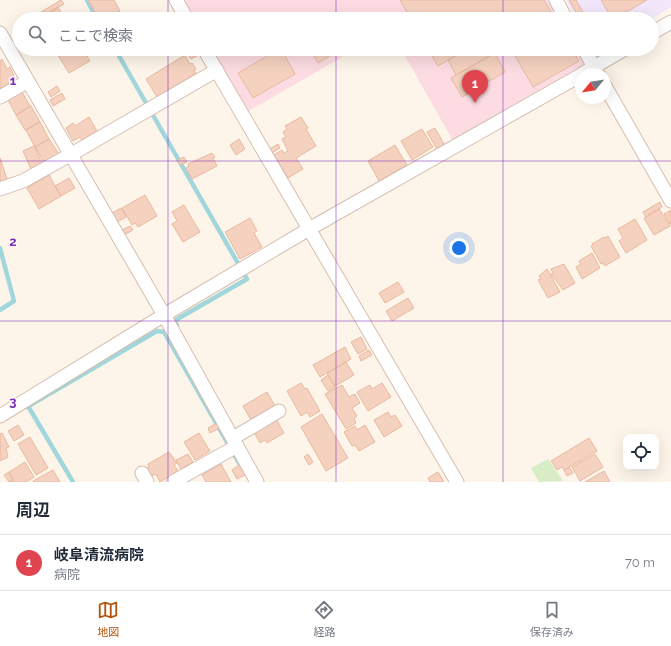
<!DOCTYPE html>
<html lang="ja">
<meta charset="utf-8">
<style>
:root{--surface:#fff;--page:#f2f2f3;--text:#1f2937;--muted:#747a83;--line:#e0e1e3;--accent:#b45309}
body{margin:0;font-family:Raleway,"Noto Sans JP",sans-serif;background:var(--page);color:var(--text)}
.controls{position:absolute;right:12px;bottom:12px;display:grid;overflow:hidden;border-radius:8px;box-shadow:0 4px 16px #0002}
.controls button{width:36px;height:36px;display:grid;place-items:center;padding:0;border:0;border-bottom:1px solid var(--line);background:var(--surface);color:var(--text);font:20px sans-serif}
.compass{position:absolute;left:575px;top:68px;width:36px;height:36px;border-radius:50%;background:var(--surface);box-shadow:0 4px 16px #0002;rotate:240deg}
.you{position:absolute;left:459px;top:248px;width:14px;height:14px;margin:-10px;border:3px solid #fff;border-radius:50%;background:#1a73e8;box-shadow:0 0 0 6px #1a73e833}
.badge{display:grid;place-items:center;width:26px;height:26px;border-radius:50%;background:var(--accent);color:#fff;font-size:13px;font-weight:700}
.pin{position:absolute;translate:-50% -33px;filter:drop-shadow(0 1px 2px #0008)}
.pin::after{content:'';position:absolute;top:21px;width:14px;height:12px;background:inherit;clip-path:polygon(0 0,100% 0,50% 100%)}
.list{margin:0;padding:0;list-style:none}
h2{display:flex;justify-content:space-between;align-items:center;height:52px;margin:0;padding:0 16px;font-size:17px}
h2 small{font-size:13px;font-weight:400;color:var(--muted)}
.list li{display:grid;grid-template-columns:26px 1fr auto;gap:12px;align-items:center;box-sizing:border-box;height:56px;padding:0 16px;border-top:1px solid var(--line)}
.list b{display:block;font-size:15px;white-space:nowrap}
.list p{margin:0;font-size:13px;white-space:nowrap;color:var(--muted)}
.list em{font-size:13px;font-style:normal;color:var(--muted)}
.icon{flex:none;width:22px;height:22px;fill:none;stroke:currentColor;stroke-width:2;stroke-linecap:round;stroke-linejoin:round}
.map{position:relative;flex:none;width:671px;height:482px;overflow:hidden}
.search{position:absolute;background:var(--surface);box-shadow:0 4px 16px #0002;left:12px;right:12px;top:12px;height:44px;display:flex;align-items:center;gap:10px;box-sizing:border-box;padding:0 14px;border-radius:22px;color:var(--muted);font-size:15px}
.sheet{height:108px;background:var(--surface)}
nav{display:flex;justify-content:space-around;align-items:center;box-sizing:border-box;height:56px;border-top:1px solid var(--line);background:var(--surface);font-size:11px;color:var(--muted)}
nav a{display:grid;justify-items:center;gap:2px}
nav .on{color:var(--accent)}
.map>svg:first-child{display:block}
</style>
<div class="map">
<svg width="671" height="482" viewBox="0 0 671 482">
<rect width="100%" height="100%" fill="#fef5ea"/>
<!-- education -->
<path fill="#f2e6fb" d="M566,0H671V7L651,19H577Z"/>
<!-- medical -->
<path fill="#fcdce2" d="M183,0H548L559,19H193Z
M211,49H356L247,112Z
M401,49H576L585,64L453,141Z"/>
<!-- green -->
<path fill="#d8edc6" d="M548,459L563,481L539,482L531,468Z"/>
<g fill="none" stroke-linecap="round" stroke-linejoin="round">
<!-- stream -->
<path stroke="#a1d6dc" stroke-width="4.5" d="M87,0L97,19
M115,49L247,279L174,321L177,325
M0,248L14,301L0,310
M28,406L73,482
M27,407L157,331L164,332L240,465"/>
</g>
<!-- building -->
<path fill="#f5d2c0" stroke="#e9b89f" d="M61,0L64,4L39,19L36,15Z
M88,0H114L120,11L107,19H99Z
M400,0H544L555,19H411Z
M569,0H576L587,19H580Z
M601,0H647L614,19H612Z
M58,7L65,19H38Z
M54,49H83L90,61L69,73Z
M279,49H281L295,74L253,98L238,73Z
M310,49H341L318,63Z
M428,49H467L438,66Z
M467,49H492L495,53L456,75L448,60Z
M511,49H572L579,61L533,87Z
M194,51L197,56L191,59L188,54Z
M495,53L505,72L462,97L451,78Z
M185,55L190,64L192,63L196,69L194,70L196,73L157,97L146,79Z
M2,59L7,69L10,67L17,83L0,90V61Z
M57,86L60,91L51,97L48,92Z
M22,92L30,106L16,115L8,100Z
M62,93L65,99L53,106L50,100Z
M31,106L40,122L25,130L16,115Z
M89,117L97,131L82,140L80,137L73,141L66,128L73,123L75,126Z
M301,117L308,128L306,129L316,146L296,158L303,169L288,178L274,155L282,150L284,153L288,151L282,139L286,137L283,132L287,129L285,126Z
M40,122L49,139L35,147L26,130Z
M435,128L444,144L437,149L427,132Z
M422,129L433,147L412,160L401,141Z
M49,139L59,154L44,162L35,147Z
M239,139L245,149L236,155L230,145Z
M278,144L280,148L272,153L270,149Z
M395,145L407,165L379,181L368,161Z
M34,146L42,163L31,169L23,151Z
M212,153L215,157L213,158L217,166L192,179L186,168L189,166L188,164Z
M184,157L187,162L180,165L177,160Z
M0,158L7,179L0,182Z
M49,175L61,196L39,209L27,188Z
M69,178L75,188L61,196L55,186Z
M145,195L157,216L138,227L135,223L132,225L122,208Z
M660,202L662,207L646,217L643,212Z
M184,205L200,232L183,242L172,224L177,221L172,212Z
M121,208L126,217L117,222L112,213Z
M659,209L670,226L654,235L644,218Z
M671,210V224H670L664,214Z
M250,218L257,231L254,233L262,247L240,259L225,232Z
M635,219L647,240L626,253L619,241L623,238L618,229Z
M130,226L133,230L124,235L122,230Z
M608,236L620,257L605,266L603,263L601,264L591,246L593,245L592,244L604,237L605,238Z
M592,253L600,268L582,279L576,267L581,264L579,261Z
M564,264L575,283L563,290L551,274L553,273L551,269Z
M547,269L560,292L548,298L538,280L541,279L539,276Z
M398,282L404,292L385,303L379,293Z
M408,298L414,308L392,321L386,311Z
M361,337L367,349L358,354L351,342Z
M345,347L351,359L320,377L313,365Z
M369,350L372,355L361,361L359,356Z
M346,362L354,375L335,386L327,373Z
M328,375L335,387L328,391L321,380Z
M301,383L305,389L307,388L320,411L310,417L307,412L301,416L287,391Z
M382,383L391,397L368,411L357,392L370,385L372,389Z
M342,385L349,397L355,394L360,403L352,408L357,416L354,418L356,423L346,429L325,394Z
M267,392L275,406L251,420L243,406Z
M388,412L391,417L395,415L402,426L384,437L374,420Z
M322,414L348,458L326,471L301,427Z
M276,419L284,433L267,443L265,440L260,443L254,432Z
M217,423L220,428L210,433L208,428Z
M18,425L24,435L14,441L8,431Z
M365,425L375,442L359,451L355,445L352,446L344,432L355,426L357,430Z
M2,433L9,447L6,448L8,457L0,461V434Z
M199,433L210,451L195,460L184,442Z
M30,437L48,468L36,475L18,444Z
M589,438L597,451L564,470L562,467L557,470L551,461Z
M169,452L177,463L174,465L178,471L160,482L156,474L151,476L147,468L149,467L148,464Z
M188,454L193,462L181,469L176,460Z
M308,454L313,462L309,465L304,457Z
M595,454L603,467L580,481L572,467Z
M25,462L34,477L26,482H9L13,480L9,472Z
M221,464L231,482H206L202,475Z
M241,464L247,474L237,479L232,470Z
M569,467L573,473L567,476L564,470Z
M53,470L60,482H34L33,481Z
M604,471L610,482H585Z
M9,472L13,480L9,482L4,475Z
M438,472L444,482H430L428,478Z"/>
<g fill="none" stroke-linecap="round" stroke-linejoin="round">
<!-- street casing -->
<g stroke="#d4beb1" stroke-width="15">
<path id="street" d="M176,0L187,19
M556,0L566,19
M0,33L164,315L257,482
M652,33L671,22
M204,49L457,482
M584,49L598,74
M582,74L625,49
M605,86L671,201
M0,97L28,81
M0,189L23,181L70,155L217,70
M0,416L164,315L309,229L581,75
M233,438L279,411
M142,473L147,482
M173,482L237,446"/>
</g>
<!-- street -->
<use href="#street" stroke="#fff" stroke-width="13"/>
</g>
<!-- grid -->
<path fill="none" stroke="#7b2cbf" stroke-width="1" stroke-opacity="0.55" d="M168,0V19M336,0V19M503,0V19M168,49V482M336,49V482M503,49V482M0,161H671M0,321H671"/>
<g font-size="13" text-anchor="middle" font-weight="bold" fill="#7b2cbf" stroke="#fff9f2" stroke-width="3" stroke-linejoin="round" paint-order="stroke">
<text x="13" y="85">1</text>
<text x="13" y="246">2</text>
<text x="13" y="406">3</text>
</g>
</svg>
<div class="controls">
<button><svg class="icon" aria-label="locate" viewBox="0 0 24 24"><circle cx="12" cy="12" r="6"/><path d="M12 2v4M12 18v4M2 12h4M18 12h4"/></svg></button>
</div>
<svg class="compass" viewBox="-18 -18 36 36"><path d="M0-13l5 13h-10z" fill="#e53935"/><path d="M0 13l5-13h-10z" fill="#747a83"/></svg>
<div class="you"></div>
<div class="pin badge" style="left:475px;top:103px;background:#e0444e">1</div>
<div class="search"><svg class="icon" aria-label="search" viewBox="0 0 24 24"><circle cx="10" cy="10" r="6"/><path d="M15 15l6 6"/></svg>ここで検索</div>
</div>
<section class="sheet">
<h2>周辺<small></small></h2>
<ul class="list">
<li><span class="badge" style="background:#e0444e">1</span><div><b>岐阜清流病院</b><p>病院</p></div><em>70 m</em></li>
</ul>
</section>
<nav>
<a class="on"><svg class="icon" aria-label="map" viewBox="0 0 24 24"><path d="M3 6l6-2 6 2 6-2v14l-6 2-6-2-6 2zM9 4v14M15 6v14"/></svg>地図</a>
<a><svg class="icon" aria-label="directions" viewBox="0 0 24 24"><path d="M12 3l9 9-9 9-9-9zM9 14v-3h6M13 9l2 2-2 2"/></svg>経路</a>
<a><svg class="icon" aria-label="saved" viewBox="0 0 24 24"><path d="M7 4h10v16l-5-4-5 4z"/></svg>保存済み</a>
</nav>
